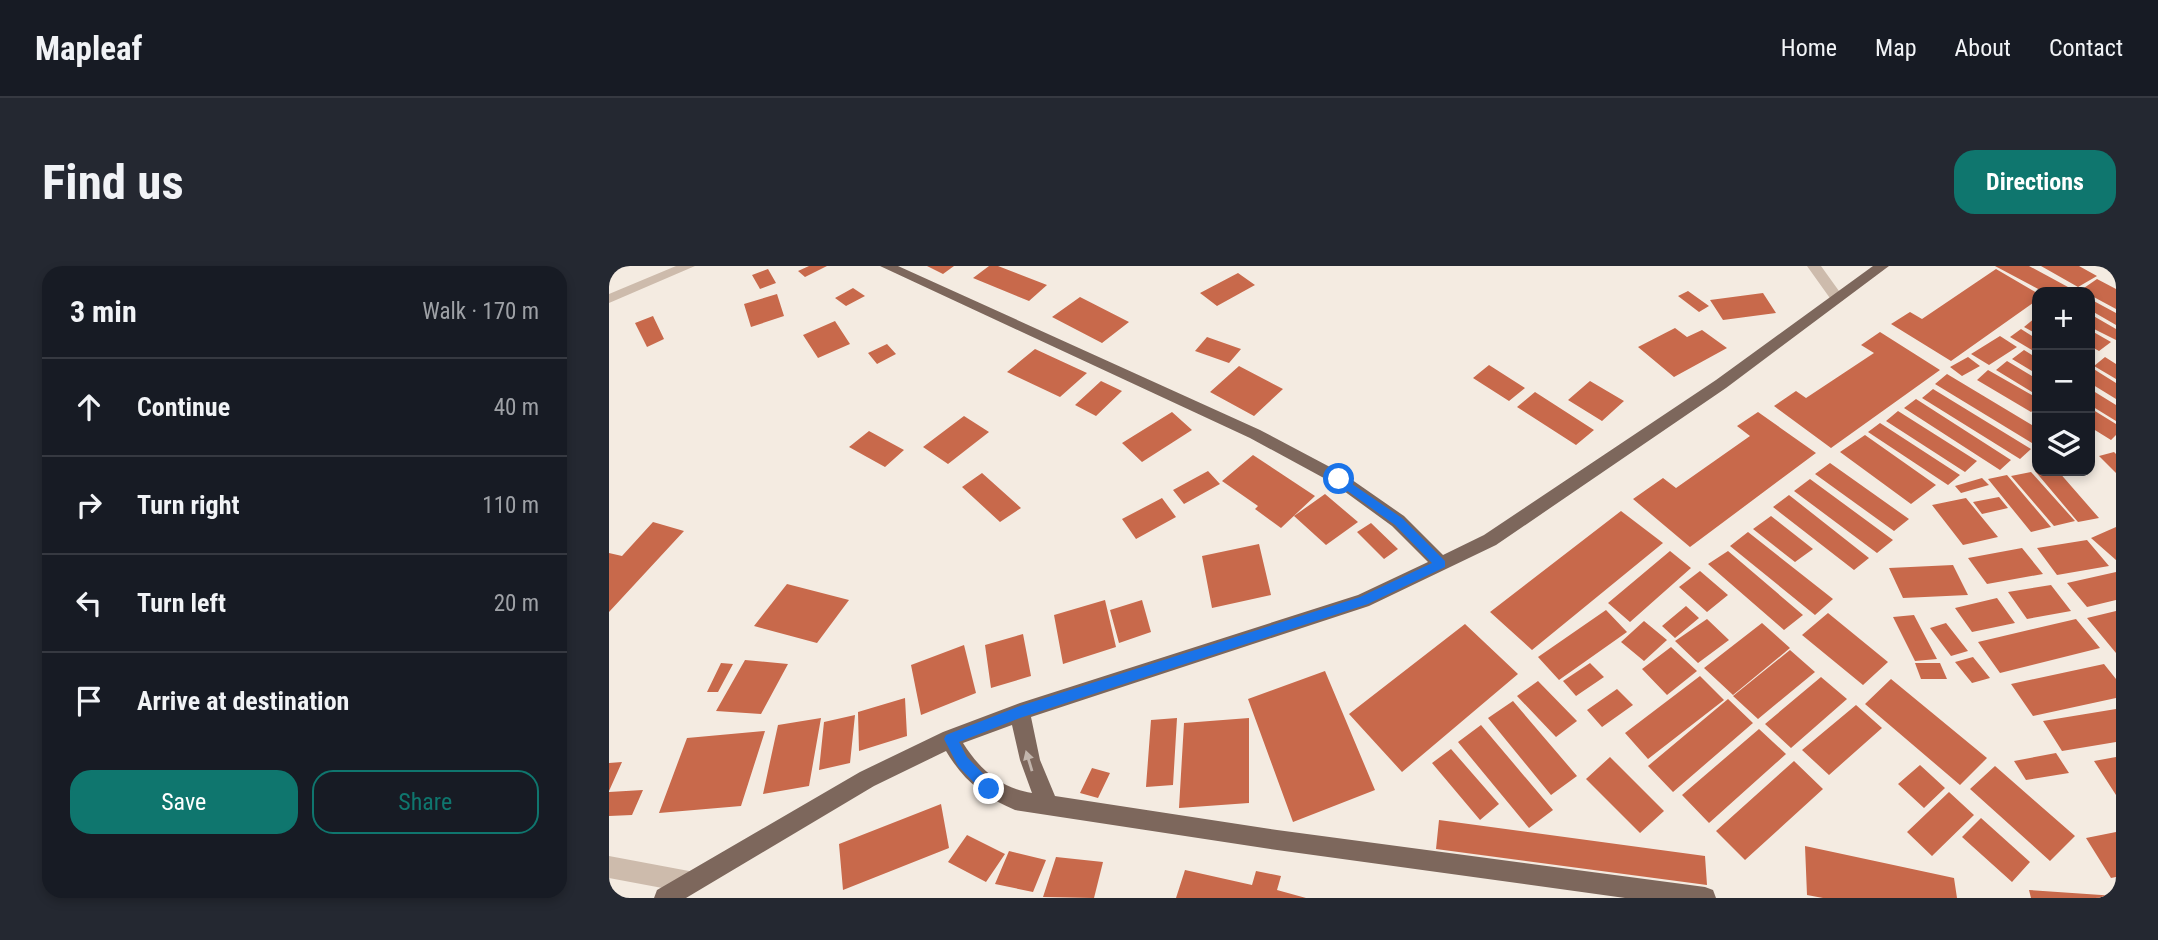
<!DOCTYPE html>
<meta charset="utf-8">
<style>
:root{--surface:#171b24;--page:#242831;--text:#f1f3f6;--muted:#9ea1a6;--line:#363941;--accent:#0f766e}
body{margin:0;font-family:"Roboto Condensed",sans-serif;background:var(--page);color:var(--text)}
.controls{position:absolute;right:21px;top:21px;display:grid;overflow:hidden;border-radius:14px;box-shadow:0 4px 10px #0003}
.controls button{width:63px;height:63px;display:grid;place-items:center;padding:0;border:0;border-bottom:2px solid var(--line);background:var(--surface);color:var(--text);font:35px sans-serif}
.stop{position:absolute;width:21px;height:21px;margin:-16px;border:5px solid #1a73e8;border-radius:50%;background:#fff}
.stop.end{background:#1a73e8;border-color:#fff;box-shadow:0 2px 7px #0008}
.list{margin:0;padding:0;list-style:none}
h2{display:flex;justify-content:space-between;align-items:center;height:91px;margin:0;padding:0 28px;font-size:30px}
h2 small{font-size:23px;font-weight:400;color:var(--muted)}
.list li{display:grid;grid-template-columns:46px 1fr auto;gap:21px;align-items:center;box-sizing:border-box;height:98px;padding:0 28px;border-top:2px solid var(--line)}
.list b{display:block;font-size:26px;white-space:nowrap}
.list em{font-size:23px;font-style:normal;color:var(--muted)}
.actions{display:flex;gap:14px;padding:21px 28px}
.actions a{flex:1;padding:16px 0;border:2px solid var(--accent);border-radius:21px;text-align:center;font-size:24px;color:var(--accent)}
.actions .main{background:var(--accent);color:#fff}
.icon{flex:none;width:38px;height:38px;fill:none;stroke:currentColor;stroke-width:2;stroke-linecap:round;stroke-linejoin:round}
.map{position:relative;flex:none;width:1507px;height:632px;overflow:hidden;border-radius:21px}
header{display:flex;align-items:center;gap:42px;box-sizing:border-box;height:98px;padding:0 35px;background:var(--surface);border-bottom:2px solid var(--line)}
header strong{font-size:33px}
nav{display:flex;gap:38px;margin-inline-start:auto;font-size:24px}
.intro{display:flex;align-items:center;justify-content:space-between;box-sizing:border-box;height:168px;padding:0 42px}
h1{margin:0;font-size:49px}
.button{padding:18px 32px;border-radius:21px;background:var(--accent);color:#fff;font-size:24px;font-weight:700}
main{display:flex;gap:42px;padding:0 42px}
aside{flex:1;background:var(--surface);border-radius:21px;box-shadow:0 4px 10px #0003}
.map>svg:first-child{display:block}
</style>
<header>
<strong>Mapleaf</strong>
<nav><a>Home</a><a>Map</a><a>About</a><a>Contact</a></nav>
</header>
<div class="intro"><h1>Find us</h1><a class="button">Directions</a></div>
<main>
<aside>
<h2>3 min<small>Walk · 170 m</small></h2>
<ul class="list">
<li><svg class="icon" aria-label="ahead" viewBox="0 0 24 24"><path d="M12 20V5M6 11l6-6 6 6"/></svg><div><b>Continue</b></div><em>40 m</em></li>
<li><svg class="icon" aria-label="right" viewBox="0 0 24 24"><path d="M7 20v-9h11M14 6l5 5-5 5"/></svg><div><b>Turn right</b></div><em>110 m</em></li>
<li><svg class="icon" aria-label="left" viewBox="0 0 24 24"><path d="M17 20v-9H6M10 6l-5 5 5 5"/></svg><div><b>Turn left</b></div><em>20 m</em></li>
<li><svg class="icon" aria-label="arrive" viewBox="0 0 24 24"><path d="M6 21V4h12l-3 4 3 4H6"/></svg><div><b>Arrive at destination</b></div></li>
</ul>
<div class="actions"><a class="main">Save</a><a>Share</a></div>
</aside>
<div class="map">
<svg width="1507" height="632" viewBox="0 0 1507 632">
<rect width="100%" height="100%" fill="#f4ebe1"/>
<!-- building -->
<path fill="#c8694b" d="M200,0H218L196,11L189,5Z
M318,0H345L334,8Z
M380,0H389L438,19L420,35L364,12Z
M1386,0H1420L1459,21L1451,26H1435Z
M1432,0H1470L1488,10L1469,21Z
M159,3L167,17L151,23L143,9Z
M1387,3L1428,27V34L1342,95L1282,58L1301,46L1313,53Z
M629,7L646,19L608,40L591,27Z
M1488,13L1507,23V43L1481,29V26L1472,24Z
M244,22L256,30L237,40L226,32Z
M1079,25L1100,40L1090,46L1069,30Z
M1154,27L1167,47L1114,54L1101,34Z
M168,28L175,50L142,61L135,38Z
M471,31L520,56L493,77L443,51Z
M1481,33L1507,47V59L1481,44Z
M1481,48L1507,63V74L1481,61Z
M44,50L55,73L38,81L26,57Z
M1426,52L1428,53V68L1415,61Z
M226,55L241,78L209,92L194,69Z
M1066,62L1078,71L1093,64L1118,82L1065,111L1029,81Z
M1412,63L1428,73V87L1401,71Z
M1481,64L1502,76L1490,85L1481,80Z
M1271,66L1331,104L1222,182L1165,140L1187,125L1197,132L1265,87L1252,79Z
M1391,70L1408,81L1380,99L1362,88Z
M598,71L632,83L620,97L586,85Z
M278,78L287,88L268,98L259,87Z
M426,83L478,107L451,131L398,106Z
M1415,84L1428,92V108L1403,93Z
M1359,91L1371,100L1353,110L1341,101Z
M1496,91L1507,98V113L1485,100Z
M1398,95L1428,113V129L1387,104Z
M880,99L916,122L900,135L864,112Z
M630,100L674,123L645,150L601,126Z
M1483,102L1507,117V133L1481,117Z
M1379,104L1428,132V141L1422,146L1368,114Z
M1338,108L1428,162V180L1326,118Z
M492,115L513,125L487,150L466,139Z
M981,115L1015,135L993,155L959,134Z
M1324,123L1422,183L1411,193L1313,132Z
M1481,123L1507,139V155L1481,139Z
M926,126L985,164L967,179L908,141Z
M1307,133L1402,194L1391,204L1295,142Z
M1481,142L1507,158V169L1502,174L1481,161Z
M1289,145L1368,195L1356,206L1277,155Z
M563,146L583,164L533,196L513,177Z
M1149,146L1207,187L1081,281L1024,233L1054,212L1067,222L1141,170L1128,160Z
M355,150L380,166L339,198L314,181Z
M1271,157L1351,209L1339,219L1259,166Z
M260,165L295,184L276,201L240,181Z
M1256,169L1327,219L1302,238L1231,186Z
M1505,186L1507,188V207L1490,190Z
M644,189L706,230L672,262L646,243L649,240L613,215Z
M1221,197L1300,253L1285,265L1206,208Z
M599,205L611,218L575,238L564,224Z
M1426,205H1449L1490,252L1469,256Z
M1422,206L1466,255L1445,260L1402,210Z
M373,207L412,242L391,256L353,221Z
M1398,209L1442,261L1422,266L1379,213Z
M1373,212L1380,219L1352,227L1346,220Z
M1201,213L1284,274L1268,287L1185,225Z
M716,228L749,256L717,279L685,250Z
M1180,229L1260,292L1245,304L1164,241Z
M1390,231L1399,242L1373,248L1364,236Z
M553,232L567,251L527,273L513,253Z
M1357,232L1389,271L1354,279L1323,239Z
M1012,245L1054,277L923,384L881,346Z
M1162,250L1204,283L1186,296L1144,263Z
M44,256L75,265L0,346V287L13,290Z
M762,257L789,283L775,293L748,266Z
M1507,261V294L1482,272Z
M1139,266L1224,333L1206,349L1121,280Z
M1478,274L1500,300L1448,309L1428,282Z
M650,278L662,329L603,342L593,290Z
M1413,282L1434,308L1378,318L1359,292Z
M1061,285L1082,302L1021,356L999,337Z
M1119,285L1194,349L1175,364L1099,298Z
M1344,299L1359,329L1294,332L1280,302Z
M1091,305L1119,329L1098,346L1070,321Z
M1507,306V334L1478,341L1458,317Z
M178,318L240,334L208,377L145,360Z
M1442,319L1462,345L1418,353L1399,326Z
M1388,332L1406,357L1363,366L1346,342Z
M496,334L507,381L454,398L445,349Z
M533,334L542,366L510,377L501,344Z
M1077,340L1090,352L1066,372L1053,360Z
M997,344L1018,366L950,414L929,391Z
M1507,345V387L1478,352Z
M1219,347L1279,396L1254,419L1193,369Z
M1305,349L1328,393L1306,395L1284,351Z
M1098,353L1120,374L1089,397L1066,375Z
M1467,353L1491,382L1391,407L1369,376Z
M1035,355L1058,374L1035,395L1012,376Z
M1153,357L1181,382L1124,429L1095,402Z
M1337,357L1359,385L1342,390L1321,362Z
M856,358L909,408L793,506L740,448Z
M414,368L422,410L382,422L376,379Z
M355,379L367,427L312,449L302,399Z
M1062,381L1088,405L1058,429L1033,403Z
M1181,384L1206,406L1149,453L1124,430Z
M1364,391L1381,412L1363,417L1346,396Z
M136,394L179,398L152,448L107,445Z
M112,397L124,398L109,426H98Z
M981,397L995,411L967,430L954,415Z
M1306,397H1331L1338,413H1312Z
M1495,398L1507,413V432L1424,450L1402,418Z
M716,405L766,524L684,556L639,433Z
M1091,410L1115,434L1039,493L1016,467Z
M1212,411L1238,433L1182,482L1156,458Z
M1282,413L1378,492L1351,519L1256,438Z
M929,415L968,455L947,471L908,430Z
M1008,423L1024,439L993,461L978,444Z
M296,432L298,470L250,485L249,446Z
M1119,433L1144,457L1064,526L1039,500Z
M904,435L968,510L942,529L879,452Z
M1247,439L1273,462L1220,509L1193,484Z
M1507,443V476L1453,485L1434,455Z
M246,449L241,497L210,504L215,456Z
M212,452L200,520L154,528L169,459Z
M568,452L564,519L537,521L542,454Z
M640,452V537L570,542L575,457Z
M872,459L944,544L920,562L849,476Z
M1150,463L1177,488L1100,557L1073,529Z
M156,465L132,540L50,547L78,472Z
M842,483L890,538L871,554L823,497Z
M1447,487L1460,507L1417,514L1405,495Z
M1001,491L1055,545L1031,567L977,513Z
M1507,491V529L1485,495Z
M1185,495L1214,523L1136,594L1107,565Z
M13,496L0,525V497Z
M1311,499L1336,522L1315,542L1289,518Z
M1386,500L1466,570L1441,595L1361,523Z
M483,502L501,507L489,532L471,527Z
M34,524L23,549L0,550V526Z
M1340,526L1365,549L1323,590L1298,566Z
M332,538L340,582L234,624L230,578Z
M1372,552L1421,596L1403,616L1353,571Z
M830,554L1096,590L1098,619L827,583Z
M1507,566V611L1502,612L1477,572Z
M358,569L396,588L377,616L339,596Z
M1196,580L1345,612L1348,632H1214L1198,629Z
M400,585L437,594L424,626L386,618Z
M447,591L494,596L485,632L434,631Z
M576,604L643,619L647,605L672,610L668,624L697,632H567Z
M1420,624L1507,630V632H1422Z"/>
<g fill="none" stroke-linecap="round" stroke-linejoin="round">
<!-- minor -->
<path fill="#cdbbac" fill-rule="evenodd" d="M67,0H86L0,37V28Z
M1198,0H1212L1235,32L1233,35H1223Z
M0,590L80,605L88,608L91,616L88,624L80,627L0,612Z"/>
<!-- major -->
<path fill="#7d675c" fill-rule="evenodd" d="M271,0H289L651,164L736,209L795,250L834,289L875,269L1107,114L1264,0H1280L1117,122L887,279L760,340L422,451L431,494L446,530L668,564L1096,621L1104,624L1107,632H1016L668,584L406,544C375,531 354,514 337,485L265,520L77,632H45L48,624L251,506L334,466L411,437L749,329L819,296L783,260L724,217L641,172ZM403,459L411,494L423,527C392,522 371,504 354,477Z"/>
</g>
<!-- one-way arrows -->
<defs><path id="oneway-solid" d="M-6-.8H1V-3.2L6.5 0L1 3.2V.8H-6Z" transform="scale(1.75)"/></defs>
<use fill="#c2b5ac" href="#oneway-solid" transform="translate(420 495) rotate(-107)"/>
<!-- route -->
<path fill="#1a73e8" d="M730,209L793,252L836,295V301L759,338L411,452L350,476L358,491L385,519V528H376L349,500L335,473L337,469L411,440L751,331L823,297L786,259L726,216V210Z"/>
</svg>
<div class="controls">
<button>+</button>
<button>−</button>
<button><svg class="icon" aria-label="layers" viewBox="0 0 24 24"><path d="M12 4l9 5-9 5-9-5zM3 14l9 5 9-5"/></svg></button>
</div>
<div class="stop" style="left:730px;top:213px"></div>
<div class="stop end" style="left:380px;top:523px"></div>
</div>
</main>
